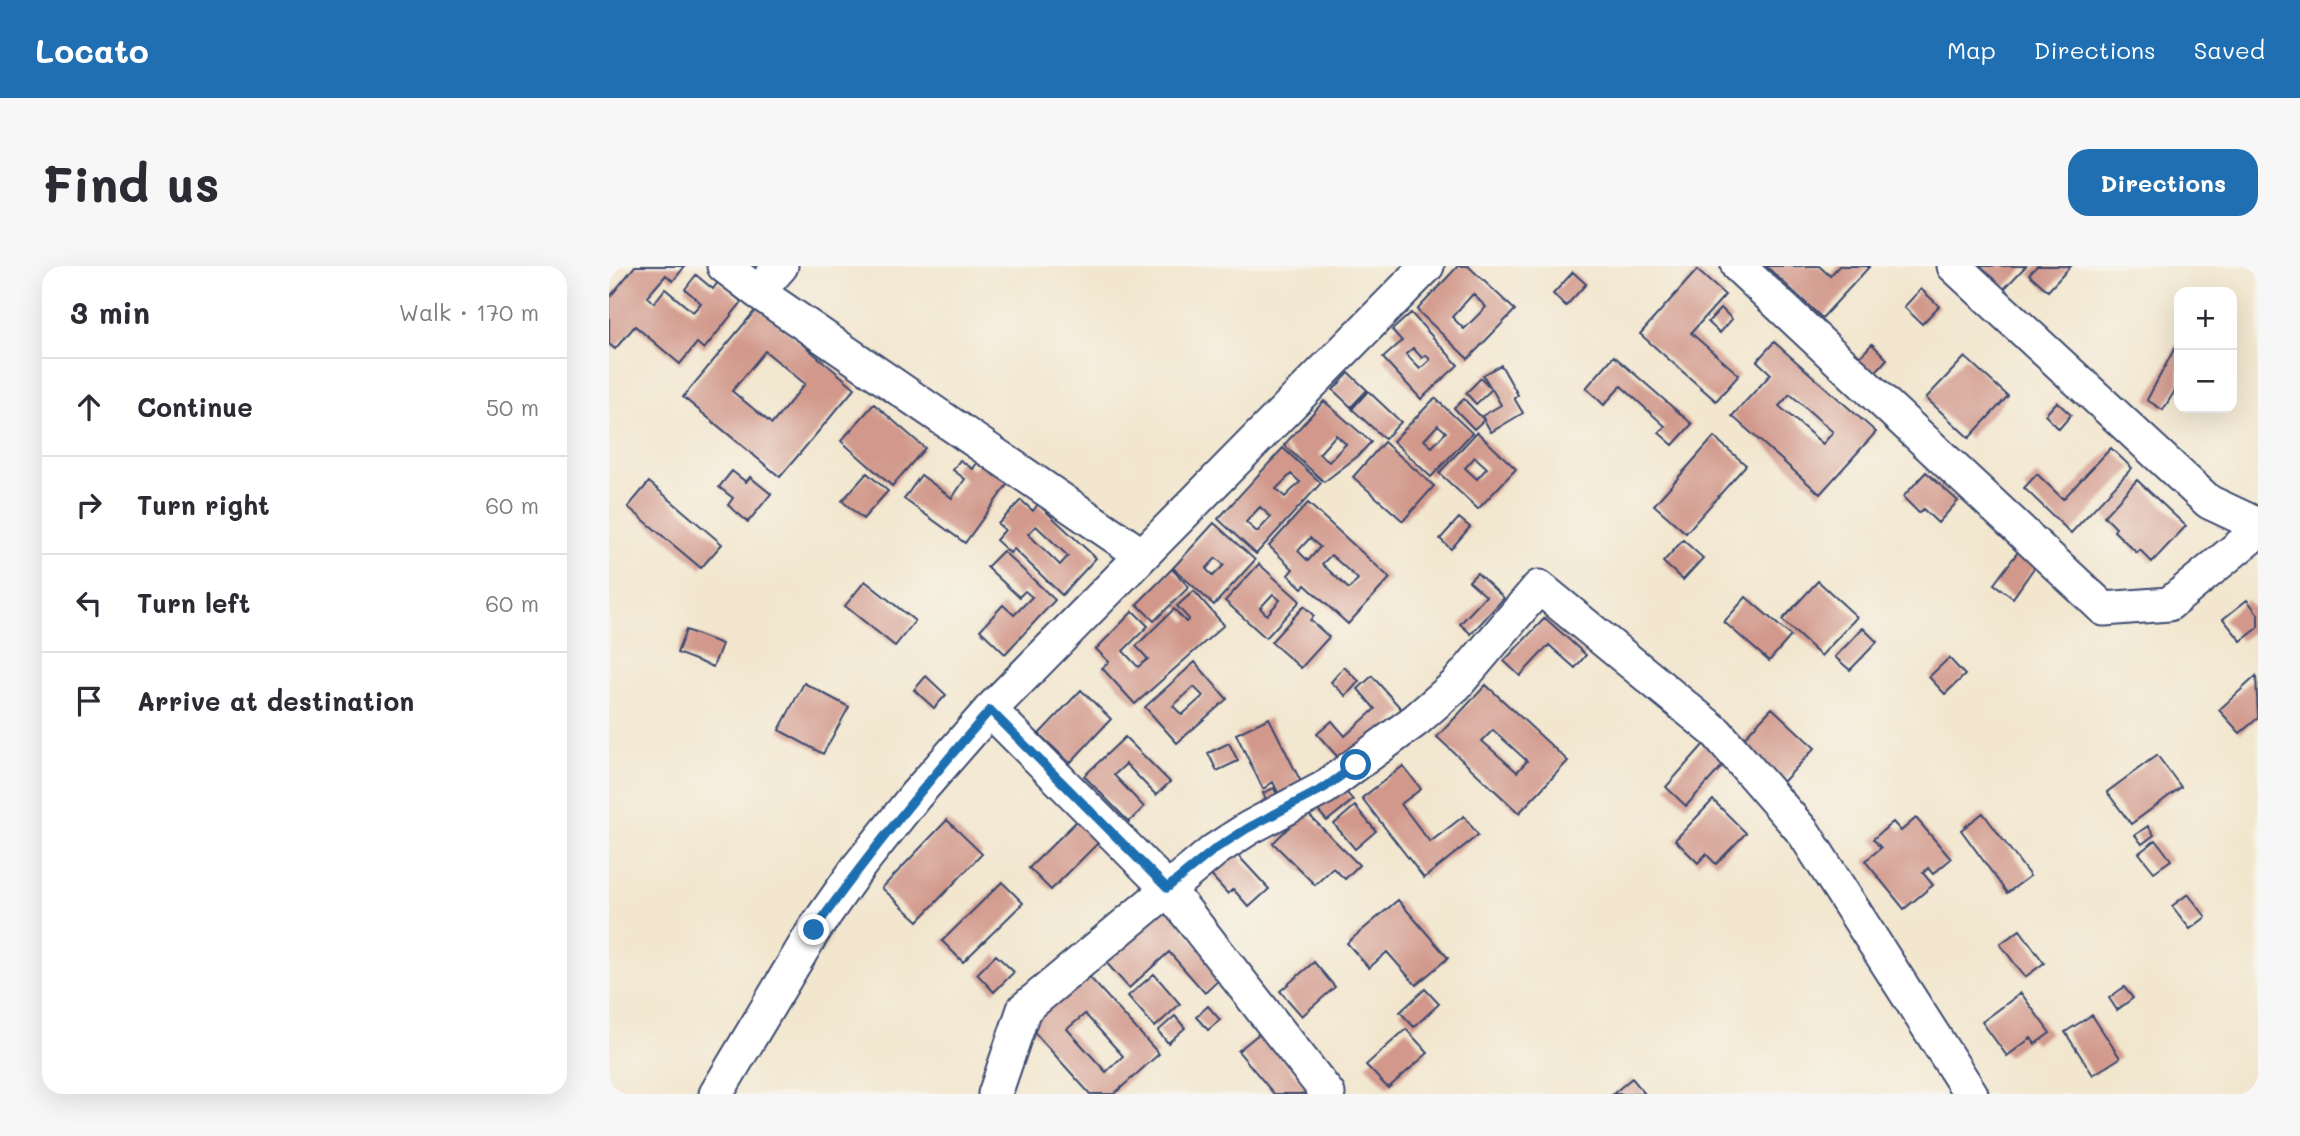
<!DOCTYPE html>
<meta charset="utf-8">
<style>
:root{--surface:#fff;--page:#f7f7f7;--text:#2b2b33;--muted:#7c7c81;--line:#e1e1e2;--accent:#1f6fb2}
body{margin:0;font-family:Mali,sans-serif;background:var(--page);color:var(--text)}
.controls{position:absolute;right:21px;top:21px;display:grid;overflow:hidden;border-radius:14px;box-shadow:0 7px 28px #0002}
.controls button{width:63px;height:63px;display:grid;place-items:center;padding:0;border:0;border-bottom:2px solid var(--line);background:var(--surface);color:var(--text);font:35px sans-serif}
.stop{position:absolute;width:21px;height:21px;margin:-16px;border:5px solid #1f6fb2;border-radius:50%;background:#fff}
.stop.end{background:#1f6fb2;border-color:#fff;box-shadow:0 2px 7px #0008}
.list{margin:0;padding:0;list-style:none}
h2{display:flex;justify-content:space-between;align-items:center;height:91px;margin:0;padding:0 28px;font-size:30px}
h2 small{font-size:23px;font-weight:400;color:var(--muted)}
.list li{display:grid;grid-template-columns:46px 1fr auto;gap:21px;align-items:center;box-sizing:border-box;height:98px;padding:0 28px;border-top:2px solid var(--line)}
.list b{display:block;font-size:26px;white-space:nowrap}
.list em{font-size:23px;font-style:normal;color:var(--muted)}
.icon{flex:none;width:38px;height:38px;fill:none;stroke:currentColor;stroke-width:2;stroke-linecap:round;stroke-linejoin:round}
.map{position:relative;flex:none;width:1649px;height:828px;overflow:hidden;border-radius:21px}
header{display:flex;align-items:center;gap:42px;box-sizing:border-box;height:98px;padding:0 35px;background:var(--accent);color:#fff}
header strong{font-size:33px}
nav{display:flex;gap:38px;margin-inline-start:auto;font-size:24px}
.intro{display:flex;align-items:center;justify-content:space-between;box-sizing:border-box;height:168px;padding:0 42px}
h1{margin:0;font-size:49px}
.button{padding:18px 32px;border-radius:21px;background:var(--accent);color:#fff;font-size:24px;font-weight:700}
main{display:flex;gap:42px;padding:0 42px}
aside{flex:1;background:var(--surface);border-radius:21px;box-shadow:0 7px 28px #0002}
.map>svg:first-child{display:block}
</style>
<header>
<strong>Locato</strong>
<nav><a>Map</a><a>Directions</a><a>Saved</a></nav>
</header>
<div class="intro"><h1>Find us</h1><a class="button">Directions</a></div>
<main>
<aside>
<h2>3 min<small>Walk · 170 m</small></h2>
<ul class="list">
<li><svg class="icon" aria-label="ahead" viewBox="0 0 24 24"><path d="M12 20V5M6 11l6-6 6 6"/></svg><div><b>Continue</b></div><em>50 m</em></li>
<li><svg class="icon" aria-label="right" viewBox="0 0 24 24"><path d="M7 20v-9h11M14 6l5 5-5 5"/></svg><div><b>Turn right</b></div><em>60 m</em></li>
<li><svg class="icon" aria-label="left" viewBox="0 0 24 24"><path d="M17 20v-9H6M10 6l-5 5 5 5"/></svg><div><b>Turn left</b></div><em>60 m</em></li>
<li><svg class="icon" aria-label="arrive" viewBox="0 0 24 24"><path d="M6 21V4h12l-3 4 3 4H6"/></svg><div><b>Arrive at destination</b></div></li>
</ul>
</aside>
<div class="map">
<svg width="1649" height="828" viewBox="0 0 1649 828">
<rect width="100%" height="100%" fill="#f7f3e8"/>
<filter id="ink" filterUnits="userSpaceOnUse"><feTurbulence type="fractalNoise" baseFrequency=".0143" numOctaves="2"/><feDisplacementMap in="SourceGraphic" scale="14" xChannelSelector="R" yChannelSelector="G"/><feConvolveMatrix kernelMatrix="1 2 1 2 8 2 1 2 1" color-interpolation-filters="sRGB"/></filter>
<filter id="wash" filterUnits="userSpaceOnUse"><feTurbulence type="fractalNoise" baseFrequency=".00686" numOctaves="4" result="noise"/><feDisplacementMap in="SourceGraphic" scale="28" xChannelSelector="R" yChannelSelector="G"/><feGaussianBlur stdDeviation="1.57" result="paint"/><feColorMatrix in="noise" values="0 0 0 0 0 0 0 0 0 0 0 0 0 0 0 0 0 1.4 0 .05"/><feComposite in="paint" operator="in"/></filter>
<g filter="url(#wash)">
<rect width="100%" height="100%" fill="#f2e6ce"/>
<g id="blocks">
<!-- building -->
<path fill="#d1988b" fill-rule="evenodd" d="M26,0H76L64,15L57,9L38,31L45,37L56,23L84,46L92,37L76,23L87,9L104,23L109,16L133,36L95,83L88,77L71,98L26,60L6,83L0,78V32Z
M849,0H859L906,44L859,93L808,44ZM864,28L877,41L855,63L843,51Z
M1157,0H1210L1221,10L1230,0H1261L1213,52Z
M1368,0H1417L1394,24Z
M1428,0H1462L1439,25L1420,8Z
M1088,4L1116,29L1082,67L1130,109L1107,135L1031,68Z
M964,6L977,18L957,40L944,28Z
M1312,23L1330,40L1313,58L1295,41Z
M149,41L246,122L171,211L74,131ZM156,85L196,118L163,158L123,125Z
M1112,42L1123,53L1111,67L1099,56Z
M802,47L849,99L812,133L774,92L793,75L783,64ZM804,82L813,92L817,89L821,94L811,103L797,88Z
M1570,74V118L1554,144L1538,134Z
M1165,76L1267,166L1211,228L1123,150L1162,108L1148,95ZM1181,128L1224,166L1214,178L1170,140Z
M1263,78L1278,93L1263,110L1247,95Z
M1005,90L1083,158L1064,179L1050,167L1056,160L1012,120L995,139L977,122Z
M1356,91L1399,130L1360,172L1317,132Z
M892,99L909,129L905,132L914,147L882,166L873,150L892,139L883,123L867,138L857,127L872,112L882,122L874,109Z
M740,107L758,124L742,141L724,124Z
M759,125L792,156L776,173L743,143Z
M826,132L863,167L822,211L784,175ZM829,159L837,166L823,181L815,174Z
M855,133L875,154L865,163L845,142Z
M715,135L762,176L749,190L715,216L675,179ZM727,169L737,178L720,196L710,188Z
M1448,136L1462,149L1450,163L1436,149Z
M265,138L316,182L283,220L232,175Z
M868,166L907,203L869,243L830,207ZM866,191L878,202L868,213L856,202Z
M1105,171L1137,199L1077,267L1045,239Z
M775,176L825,220L794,255L744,211Z
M674,182L712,217L647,288L609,253ZM682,208L691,216L676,231L667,223ZM651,241L662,251L648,266L637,256Z
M1502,182L1523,202L1462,267L1415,222L1428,208L1454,233Z
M351,194L364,203L369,195L400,216L356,277L295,233L312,209L343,232L356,213L344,204Z
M123,205L137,216L141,211L162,228L139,256L119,239L124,232L110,221Z
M1317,206L1349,235L1329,257L1314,243L1310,247L1294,231Z
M258,207L279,225L254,253L233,235Z
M1528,214L1577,260L1543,296L1531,284L1528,287L1505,265L1507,262L1495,250Z
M40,216L113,278L92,302L19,241Z
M412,234L424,245L429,238L487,292L453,329L405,283L401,287L387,274L396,264L389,258ZM427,260L459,290L451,299L419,268Z
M699,237L781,312L739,358L696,319L693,322L679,309L684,303L660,280ZM701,272L711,281L699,295L689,285ZM722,289L749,313L740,323L713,298Z
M850,252L861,261L842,283L831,273Z
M605,257L646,294L605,339L564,302ZM607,292L615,299L604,310L597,303Z
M1074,274L1094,292L1074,314L1054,296Z
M394,285L446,334L396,388L371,364L394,339L405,349L423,331L416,325L410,331L378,301Z
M1409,286L1427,299L1404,332L1385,318Z
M650,298L691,335L657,372L616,335ZM664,328L671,334L658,349L651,342Z
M563,303L580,321L545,355L528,338Z
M868,307L895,332L862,368L851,358L877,330L860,315Z
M256,315L306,355L286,380L236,340Z
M1209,315L1248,351L1212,390L1173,354Z
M585,325L615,359L526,438L493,402L500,396L487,383L524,345L539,360L514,385L529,401L539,393L527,380L565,343L577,356L580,353L568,340Z
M1137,331L1182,370L1160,395L1115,356Z
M1638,334L1649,348V362L1632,375L1614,353Z
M695,340L705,350L701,354L720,371L692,402L662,376Z
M936,352L977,389L966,402L940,379L911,410L895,395Z
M1254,362L1268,376L1241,404L1226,391Z
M77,364L113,378L104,401L68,387Z
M1340,392L1356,409L1336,428L1320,411Z
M586,396L618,433L568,477L536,441ZM585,421L594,430L573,449L564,440Z
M735,401L750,415L737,430L722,416Z
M317,410L337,429L325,442L305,424Z
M763,410L795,446L735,498L708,468L723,455L736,470L766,443L749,423Z
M1647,410L1649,452L1631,467L1610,444Z
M195,417L240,441L214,488L170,464Z
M877,419L959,495L910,547L828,471ZM884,464L918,495L908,506L873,475Z
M472,424L502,453L461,497L430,468Z
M1163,442L1206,482L1174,516L1131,476Z
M660,452L695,522L672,533L664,516L654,523L627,468Z
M516,471L561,516L547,529L517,498L505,509L535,541L520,556L475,510Z
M620,477L629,495L608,505L599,487Z
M1095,478L1116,497L1077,540L1057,521Z
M1548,489L1572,521L1522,558L1498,526Z
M794,500L812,523L792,538L821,576L855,550L869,569L815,612L753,532Z
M732,520L744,534L718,555L707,542Z
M665,522L670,533L659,538L654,527Z
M1104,534L1137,567L1107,598L1097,588L1089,597L1066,574Z
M746,540L767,565L746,583L725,558Z
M696,545L750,599L736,613L724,602L706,619L664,577Z
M1374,547L1421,610L1398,627L1352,564Z
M472,551L494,572L442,624L420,602Z
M1307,552L1342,593L1324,608L1319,602L1314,607L1324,619L1295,643L1256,595L1272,582L1264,573L1284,556L1292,565Z
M338,554L373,588L309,655L273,622Z
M1539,560L1545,569L1533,578L1526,569Z
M1547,574L1562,594L1545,606L1530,587Z
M624,584L660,623L640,641L624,623L619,628L599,606Z
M393,616L414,637L354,696L333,675Z
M1579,628L1597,651L1581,663L1563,640Z
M789,634L839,692L807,719L778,686L760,702L738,677Z
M557,639L613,711L596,727L560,686L520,722L495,694Z
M1411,664L1435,697L1416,711L1391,678Z
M387,689L405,706L385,726L368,708Z
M705,696L726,721L693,750L671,725Z
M476,706L550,788L505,828H481L418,758ZM476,748L514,790L497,806L458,763Z
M545,708L571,738L546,761L519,730Z
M1515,721L1524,732L1508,744L1500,732Z
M816,723L830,738L805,761L791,746Z
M1412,727L1441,767L1426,778L1422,772L1398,790L1373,756Z
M599,740L611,754L599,764L587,751Z
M1483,749L1511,792L1484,809L1456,766Z
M566,750L576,762L559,777L549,765Z
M797,763L819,787L779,822L757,799Z
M651,767L700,825L697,828H665L629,785Z
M1023,812L1036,828H1004Z"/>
</g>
</g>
<g filter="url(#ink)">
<use href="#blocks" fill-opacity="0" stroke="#3b4a6f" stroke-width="2"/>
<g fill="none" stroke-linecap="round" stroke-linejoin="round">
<!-- minor casing -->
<g stroke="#3b4a6f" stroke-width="37">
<path id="minor" d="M115,0L149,26L533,289
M1129,0L1495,343L1560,338L1649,265
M1345,0L1600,236L1649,259
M149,26L172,0
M381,444L558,622L719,828
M107,828L205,664L250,600L306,530L381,444L818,0
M386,828L415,743L606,584L640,562L715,522L807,454L847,419L930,321L1108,467L1195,567L1362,828"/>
</g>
<!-- minor -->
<use href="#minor" stroke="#fff" stroke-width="33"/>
</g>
</g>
<g fill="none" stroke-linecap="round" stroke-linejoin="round" filter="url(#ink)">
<!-- route -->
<path stroke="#1f6fb2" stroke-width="9" d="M205,664C260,587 319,515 381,444L558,622L606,583L639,562L715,522L747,499"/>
</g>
</svg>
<div class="controls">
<button>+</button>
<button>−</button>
</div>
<div class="stop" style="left:747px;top:499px"></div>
<div class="stop end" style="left:205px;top:664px"></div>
</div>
</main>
